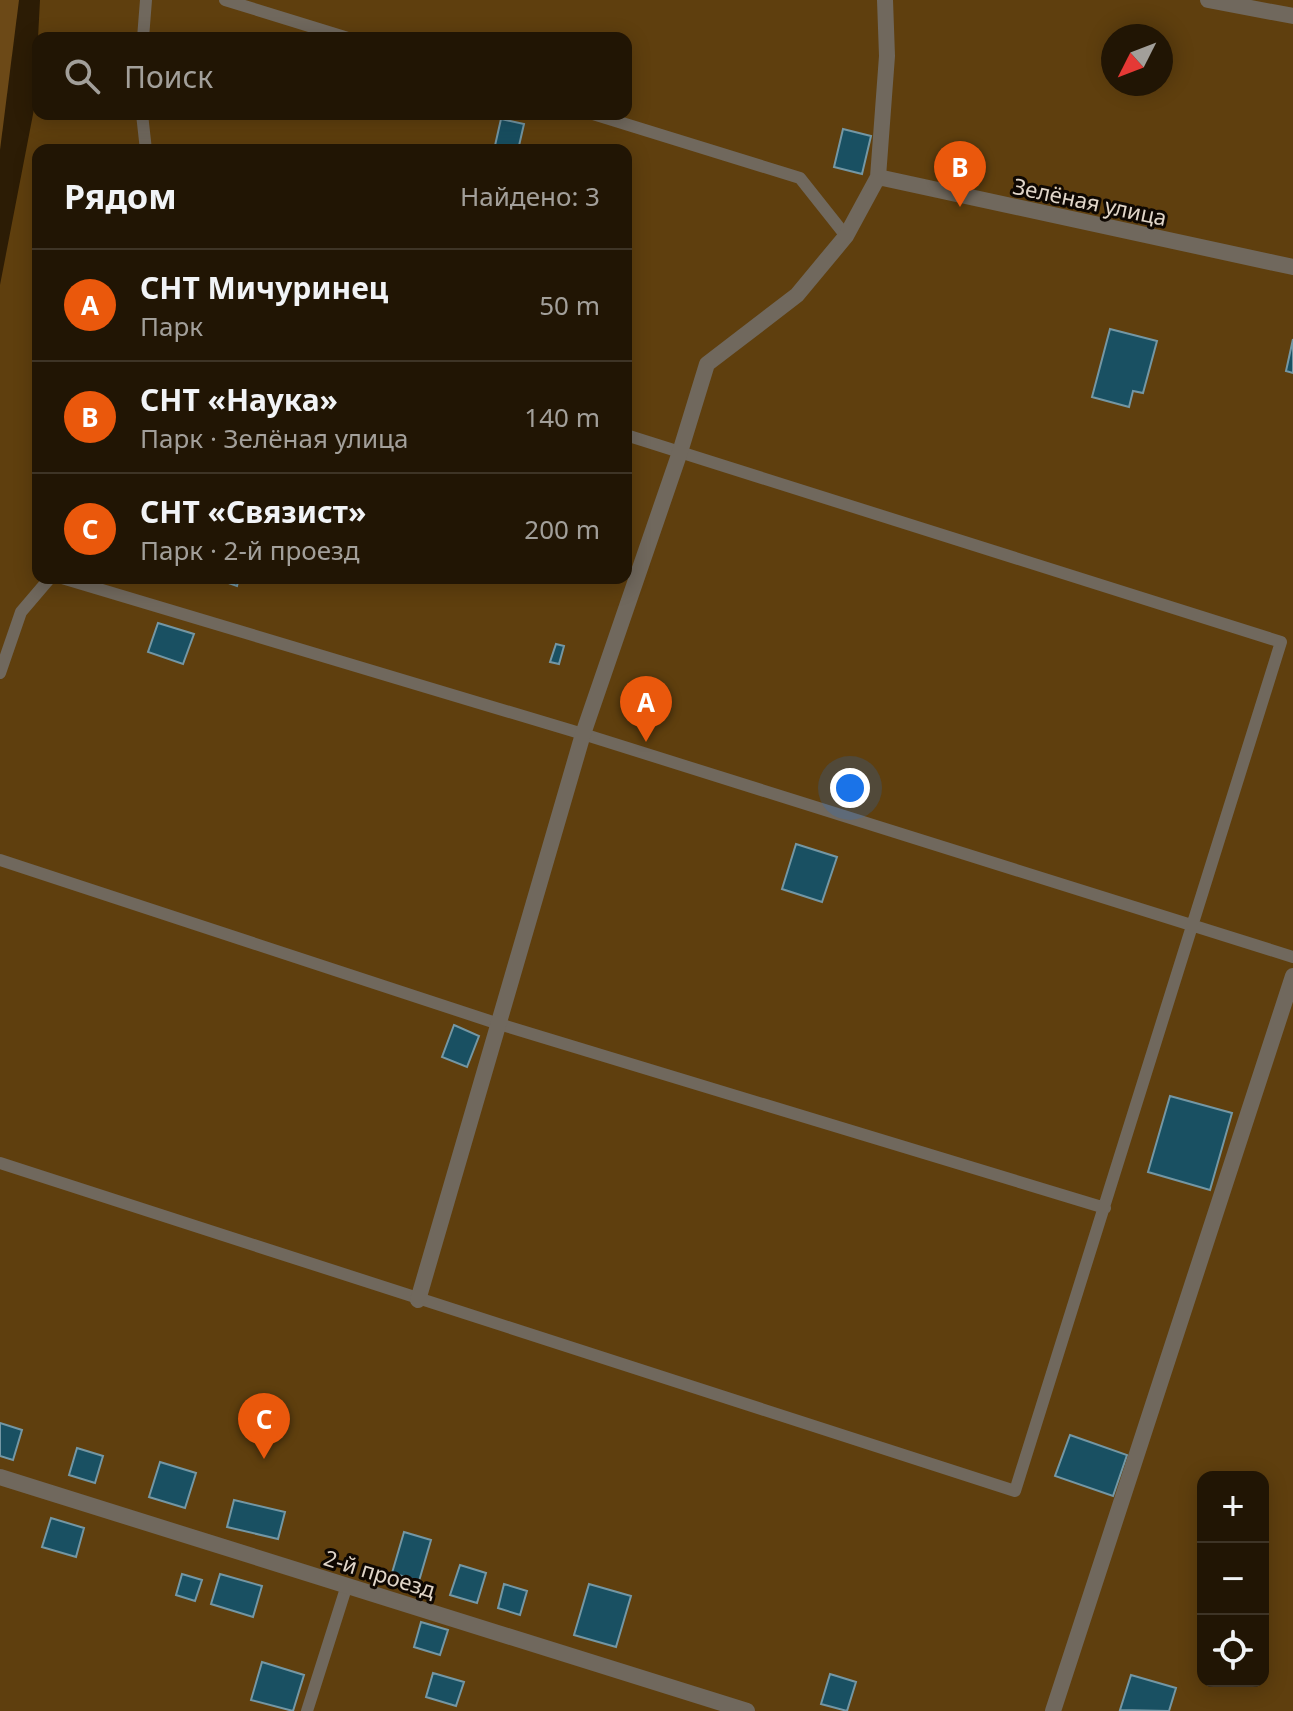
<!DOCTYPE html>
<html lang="ru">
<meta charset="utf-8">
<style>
:root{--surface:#211504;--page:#291e0e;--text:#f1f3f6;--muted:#a29f9a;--line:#3e3426;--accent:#ea580c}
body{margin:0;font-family:"Noto Sans",sans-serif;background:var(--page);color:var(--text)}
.controls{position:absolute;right:24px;bottom:24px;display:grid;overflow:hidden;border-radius:16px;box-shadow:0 4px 20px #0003}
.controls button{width:72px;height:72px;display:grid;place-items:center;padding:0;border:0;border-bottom:2px solid var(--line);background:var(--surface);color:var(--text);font:40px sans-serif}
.compass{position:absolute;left:1101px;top:24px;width:72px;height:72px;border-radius:50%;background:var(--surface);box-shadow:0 4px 20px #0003;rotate:228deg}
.you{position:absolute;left:850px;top:788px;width:28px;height:28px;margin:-20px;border:6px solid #fff;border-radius:50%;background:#1a73e8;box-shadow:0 0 0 12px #1a73e833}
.badge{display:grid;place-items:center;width:52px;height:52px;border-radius:50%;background:var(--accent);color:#fff;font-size:26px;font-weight:700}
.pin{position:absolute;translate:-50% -66px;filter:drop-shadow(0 2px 4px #0008)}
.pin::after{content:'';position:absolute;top:42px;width:28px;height:24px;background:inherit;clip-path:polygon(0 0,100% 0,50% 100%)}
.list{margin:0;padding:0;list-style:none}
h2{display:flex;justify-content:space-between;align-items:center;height:104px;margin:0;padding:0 32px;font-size:34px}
h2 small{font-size:26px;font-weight:400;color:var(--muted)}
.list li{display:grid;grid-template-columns:52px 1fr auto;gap:24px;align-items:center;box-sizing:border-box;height:112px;padding:0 32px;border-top:2px solid var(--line)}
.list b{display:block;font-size:30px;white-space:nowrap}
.list p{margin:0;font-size:26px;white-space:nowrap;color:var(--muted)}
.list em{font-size:26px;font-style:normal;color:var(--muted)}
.icon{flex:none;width:44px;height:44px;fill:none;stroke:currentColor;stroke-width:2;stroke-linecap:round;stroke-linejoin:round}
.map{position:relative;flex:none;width:1293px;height:1711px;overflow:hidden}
.search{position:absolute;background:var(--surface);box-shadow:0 4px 20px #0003;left:32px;top:32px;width:600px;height:88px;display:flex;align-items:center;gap:20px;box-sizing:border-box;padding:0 28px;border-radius:16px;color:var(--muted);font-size:30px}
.panel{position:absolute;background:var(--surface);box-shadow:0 4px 20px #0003;left:32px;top:144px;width:600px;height:440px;border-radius:16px}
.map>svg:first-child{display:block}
</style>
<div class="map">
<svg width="1293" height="1711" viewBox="0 0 1293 1711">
<rect width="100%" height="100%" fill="#2c1c05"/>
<!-- green -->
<path fill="#5f3f0e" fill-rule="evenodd" d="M40,0H1293V1711H0V285L35,104L38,39V114H626V38H38ZM1113,36H1161V84H1113ZM38,150H626V578H38ZM1203,1477H1263V1681H1203Z"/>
<!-- forest -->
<path fill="#6c4917" d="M0,0H19L0,150Z"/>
<!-- building -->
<path fill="#195062" stroke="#7497a4" stroke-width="2" d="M501,119L524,124L518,150H494Z
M843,129L871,136L862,174L834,167Z
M1110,329L1157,341L1143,393L1133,391L1129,407L1092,397Z
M1293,339V373L1286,371Z
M214,578H239L237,586Z
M158,623L194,634L183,664L148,652Z
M556,644L564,646L559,664L550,662Z
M796,844L837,857L822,902L782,889Z
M454,1025L479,1036L467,1067L442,1057Z
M1170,1096L1232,1113L1210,1190L1148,1172Z
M0,1423L22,1430L13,1460L0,1456Z
M1070,1435L1127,1455L1113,1496L1055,1476Z
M77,1448L103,1456L95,1483L69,1475Z
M160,1462L196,1473L185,1508L149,1497Z
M234,1500L285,1512L278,1539L227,1527Z
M51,1518L84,1528L76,1557L42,1547Z
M404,1532L431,1540L419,1581L392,1573Z
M460,1565L486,1573L477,1603L450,1595Z
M182,1574L202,1580L195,1601L176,1595Z
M220,1574L262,1586L253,1617L211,1604Z
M504,1584L527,1591L520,1615L498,1608Z
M589,1584L631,1596L616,1647L574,1635Z
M421,1622L448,1630L440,1655L414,1647Z
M262,1662L304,1675L293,1711L251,1700Z
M433,1673L464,1682L456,1706L426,1697Z
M830,1674L856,1682L847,1711L821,1704Z
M1131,1675L1176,1688L1169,1711L1120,1710Z"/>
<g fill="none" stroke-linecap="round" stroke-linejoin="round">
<!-- lane -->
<path stroke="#70685d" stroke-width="12" d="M225,0L348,38
M143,38L146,0
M142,114L146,150
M593,114L800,178L846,236
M62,578L583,734L1293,957
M0,673L21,612L50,578
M0,860L499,1024L1105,1208
M0,1163L1015,1491L1281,642L626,435
M307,1711L347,1585"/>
<!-- street -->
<path stroke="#70685d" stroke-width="16" d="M1208,0L1293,16
M878,177L1293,267
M418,1300L583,734L680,452L707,364L797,295L846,236L878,177L887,56L885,0
M0,1477L747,1711
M1053,1711L1293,976"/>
</g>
<g text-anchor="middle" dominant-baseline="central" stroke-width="6" stroke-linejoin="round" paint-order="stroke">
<!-- street labels -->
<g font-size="22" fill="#e1d6c9" stroke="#0f0802">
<text transform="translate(1090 201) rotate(12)">Зелёная улица</text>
<text transform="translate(380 1573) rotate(17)">2-й проезд</text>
</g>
</g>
</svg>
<div class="controls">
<button>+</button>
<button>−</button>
<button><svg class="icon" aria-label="locate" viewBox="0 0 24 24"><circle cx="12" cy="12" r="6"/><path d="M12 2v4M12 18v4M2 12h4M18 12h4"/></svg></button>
</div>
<svg class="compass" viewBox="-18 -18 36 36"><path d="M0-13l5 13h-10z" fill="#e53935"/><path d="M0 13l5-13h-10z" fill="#a29f9a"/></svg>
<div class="you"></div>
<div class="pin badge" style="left:646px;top:742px">A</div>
<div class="pin badge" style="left:960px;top:207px">B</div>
<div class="pin badge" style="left:264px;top:1459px">C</div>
<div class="search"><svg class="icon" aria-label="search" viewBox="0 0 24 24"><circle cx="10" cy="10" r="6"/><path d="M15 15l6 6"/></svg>Поиск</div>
<section class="panel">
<h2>Рядом<small>Найдено: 3</small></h2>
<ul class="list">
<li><span class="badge">A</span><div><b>СНТ Мичуринец</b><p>Парк</p></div><em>50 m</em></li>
<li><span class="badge">B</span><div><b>СНТ «Наука»</b><p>Парк · Зелёная улица</p></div><em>140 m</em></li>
<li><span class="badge">C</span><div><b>СНТ «Связист»</b><p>Парк · 2-й проезд</p></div><em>200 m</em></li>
</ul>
</section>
</div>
